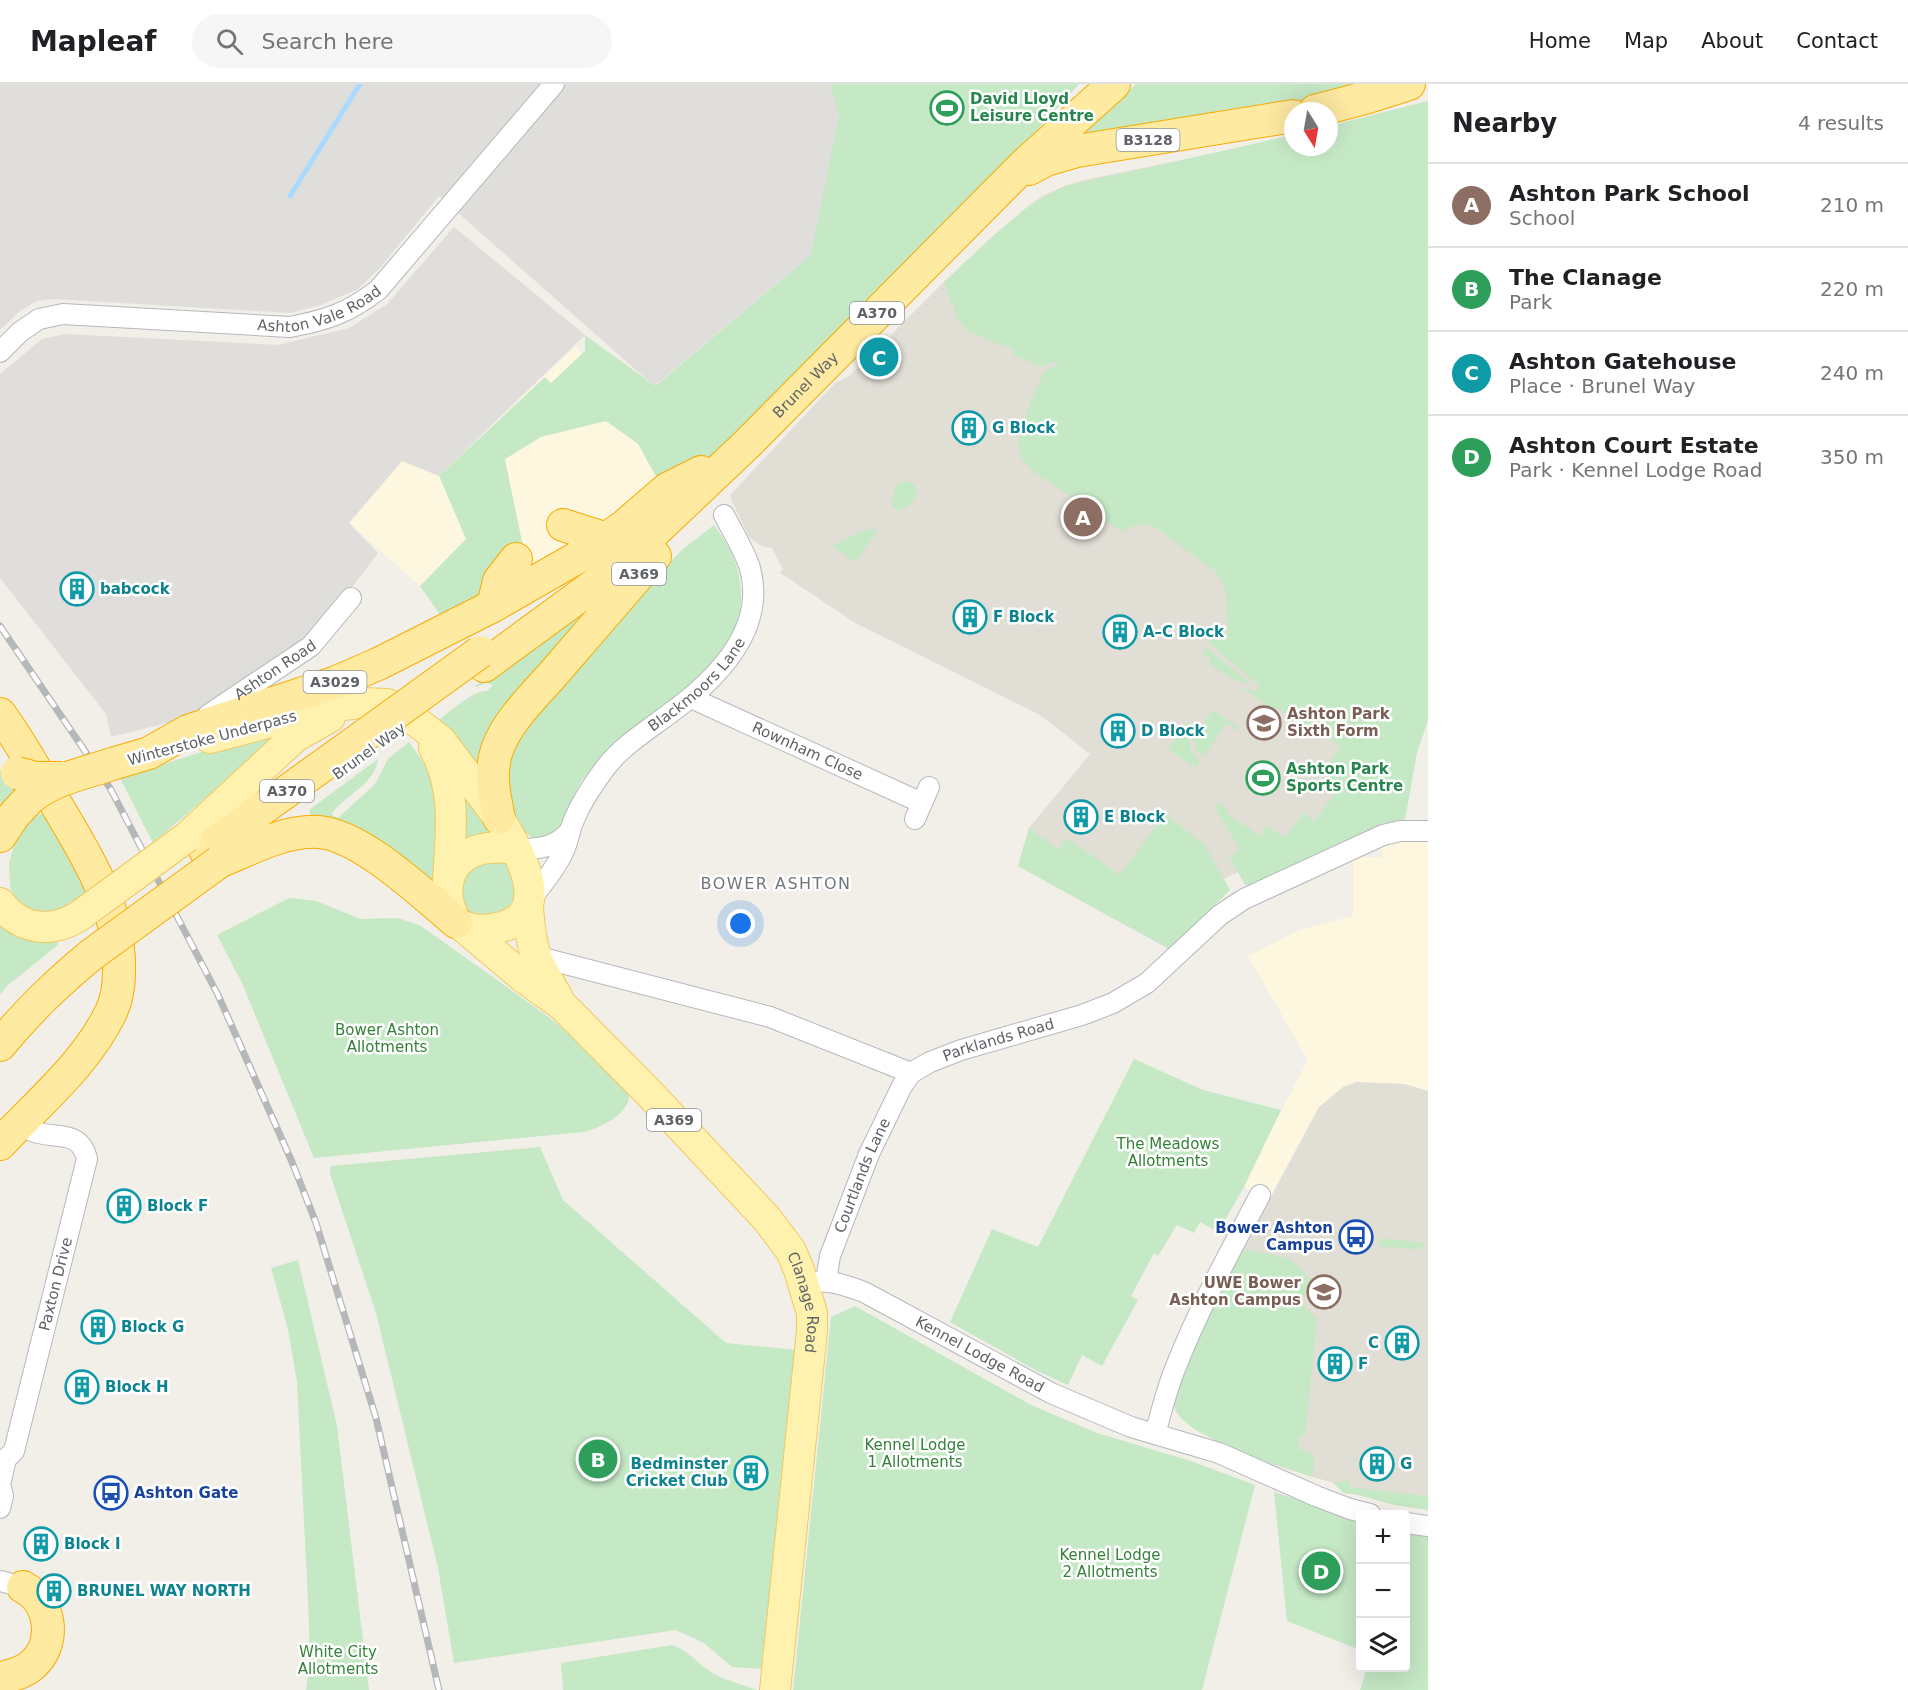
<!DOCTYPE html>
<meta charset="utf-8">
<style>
:root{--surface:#fff;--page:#f6f6f6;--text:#202124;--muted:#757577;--line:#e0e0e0;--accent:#d93025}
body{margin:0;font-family:"DejaVu Sans",sans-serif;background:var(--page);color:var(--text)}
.controls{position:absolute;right:18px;bottom:18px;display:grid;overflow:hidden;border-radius:6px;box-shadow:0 6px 24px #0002}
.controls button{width:54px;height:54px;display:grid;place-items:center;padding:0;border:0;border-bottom:2px solid var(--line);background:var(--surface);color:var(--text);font:30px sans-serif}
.compass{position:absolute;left:1284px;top:18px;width:54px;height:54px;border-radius:50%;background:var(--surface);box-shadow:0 6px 24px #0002;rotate:169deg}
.you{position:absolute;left:741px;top:840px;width:21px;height:21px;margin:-15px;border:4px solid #fff;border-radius:50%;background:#1a73e8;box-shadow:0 0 0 9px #1a73e833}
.badge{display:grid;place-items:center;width:39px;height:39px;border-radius:50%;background:var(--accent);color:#fff;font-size:20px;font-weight:700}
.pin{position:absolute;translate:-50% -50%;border:3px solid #fff;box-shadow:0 2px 6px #0006}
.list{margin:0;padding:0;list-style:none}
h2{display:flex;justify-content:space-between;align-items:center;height:78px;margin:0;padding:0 24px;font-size:26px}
h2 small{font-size:20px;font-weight:400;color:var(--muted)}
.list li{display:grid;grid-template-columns:39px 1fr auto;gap:18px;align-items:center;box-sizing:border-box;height:84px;padding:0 24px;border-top:2px solid var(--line)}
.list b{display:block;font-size:22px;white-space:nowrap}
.list p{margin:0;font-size:20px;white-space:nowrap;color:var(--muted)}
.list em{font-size:20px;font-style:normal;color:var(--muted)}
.icon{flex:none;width:33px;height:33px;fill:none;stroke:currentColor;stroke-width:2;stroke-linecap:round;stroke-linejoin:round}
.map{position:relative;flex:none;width:1428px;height:1606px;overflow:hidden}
header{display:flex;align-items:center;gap:36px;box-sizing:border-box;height:84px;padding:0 30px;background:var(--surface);border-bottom:2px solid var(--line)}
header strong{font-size:28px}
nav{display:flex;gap:33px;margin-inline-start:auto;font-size:21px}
.search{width:420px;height:54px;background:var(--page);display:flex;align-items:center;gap:15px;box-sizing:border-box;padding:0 21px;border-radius:33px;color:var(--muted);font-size:22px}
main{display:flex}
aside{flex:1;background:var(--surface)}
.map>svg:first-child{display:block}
</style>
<header>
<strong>Mapleaf</strong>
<div class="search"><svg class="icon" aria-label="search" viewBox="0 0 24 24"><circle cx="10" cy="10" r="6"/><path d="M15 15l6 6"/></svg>Search here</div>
<nav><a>Home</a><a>Map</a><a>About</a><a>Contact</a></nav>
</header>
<main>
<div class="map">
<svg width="1428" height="1606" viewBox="0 0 1428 1606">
<rect width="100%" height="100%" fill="#f1efe8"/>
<!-- commercial -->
<path fill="#fef7e0" d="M576,262L669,387L597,447L529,492L484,438L420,502L349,439L403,376L439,392Z
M1428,752V1007L1404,1000L1356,998L1319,1023L1268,1116L1244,1103L1269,1050L1308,976L1248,872L1299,846L1353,832V773L1382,774V757Z"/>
<!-- industrial -->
<path fill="#e0deda" d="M0,0H830L839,31L831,85L811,171L654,302L439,112L380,184L358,205L321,221L290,229L54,215L37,217L20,227L0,246Z
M454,143L585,251L439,392L402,377L349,439L378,469L309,560L195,632L111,653L106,630L0,494V290L42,255L65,250L278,261L349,244L387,220Z"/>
<!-- education -->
<path fill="#e1ded6" d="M1428,17V636L1417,668L1405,735L1245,801L1238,788L1231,791L1224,795L1230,806L1169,865L1018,782L1029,744L1090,670L1040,631L855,539L779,488L783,486L772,464L761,462L749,453L731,415V410L835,299L849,292L865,277L864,274L869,273L879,264L880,259H883L944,198L1028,122L1044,111L1065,102L1084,96L1236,65L1293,51V63H1329V42Z
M1356,998L1404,1000L1428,1007V1426L1395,1421L1355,1410L1344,1409L1333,1399L1268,1379L1194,1345L1178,1330L1174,1321L1198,1250L1319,1023L1343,1003Z"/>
<!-- green -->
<path fill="#c5e8c5" d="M830,0H1079L1021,64L720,374L658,396L638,360L606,337L541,353L505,375L529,492L441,532L420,502L466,455L439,392L545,293L551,299L585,267V251L655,302L811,171L839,32Z
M1136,0H1354L1279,25L1077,54Z
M1428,17V636L1417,668L1405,735L1259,801L1249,802L1244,799L1229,772L1240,766L1214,722L1217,719L1228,726L1226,729L1260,752L1267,742L1284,753L1304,729L1315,737L1337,706L1326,698L1331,690L1325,685L1341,662L1308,639L1305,642L1278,624L1275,627L1241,603L1256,607L1260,602L1209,559L1207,552L1228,550L1226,511L1223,501L1215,487L1155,443L1141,440L1128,444L1122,448L1033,387C1030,384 1026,380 1023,377C1009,357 1036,308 1044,288L1057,281L1054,277L1043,283L1013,271L1014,266L969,248L958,236L944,198C982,163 1018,123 1065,102L1293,51V63H1329V42Z
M906,397L914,400C921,414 911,422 899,427L892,422C894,410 892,400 906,397Z
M714,441C721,451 729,462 733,473C741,492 744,516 738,536C723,584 650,631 612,662L582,696L575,709L559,749L535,756L522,746L507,716L509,663L605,543L683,465Z
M872,445L877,447L855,478L832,462L860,448Z
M599,511L483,688L436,638C448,629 473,606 487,607L493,601L486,599L476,603L475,602Z
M1206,563L1251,600L1234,596L1209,580L1211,575L1202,570Z
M1213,626L1240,644L1238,647L1227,639L1203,673L1196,665L1194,654Z
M1188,637C1195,652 1182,663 1200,678L1196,684L1168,665Z
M267,647L275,650L270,658L153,759L120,694Z
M409,658L428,685L441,727L433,805L313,741L309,726L378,675C376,699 346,711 332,729V731L338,734L375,700L388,675Z
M0,685L9,693L29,698L3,735L0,718Z
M459,700L495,751L470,759L454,752Z
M1167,727L1170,734L1205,761L1230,806L1169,865L1018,782L1029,744L1059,766L1067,754L1120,791Z
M49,728L93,806L51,832L21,823L10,804L9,779L17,751L34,732Z
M494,774L511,781L523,804L506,834L471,830L461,815L464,789Z
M289,814L316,817L361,835L398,834L421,842L546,931L623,995C644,1022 606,1043 583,1048L314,1074L242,899L217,851Z
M0,831L54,853L58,861L7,902L0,911Z
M1134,975L1203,1006L1281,1026L1244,1103L1218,1148L1200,1138L1194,1149L1177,1141L1158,1172L1154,1169L1131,1212L1138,1216L1102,1282L1082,1271L1068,1301L1037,1287L950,1238L992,1145L1038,1163Z
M540,1063L563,1116L726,1259L796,1266L761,1585L732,1583L704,1559L676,1546L454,1579L438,1484L376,1229L330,1090L331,1082Z
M1380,1154L1425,1159L1418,1166L1379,1162Z
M1242,1165L1288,1174L1316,1200L1299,1216L1317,1235L1305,1353L1299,1352L1298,1365L1309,1368L1314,1373L1313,1393C1282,1383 1195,1356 1178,1330C1174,1325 1174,1318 1174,1312L1198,1250Z
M298,1176L337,1342L369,1606H306L310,1575L308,1516L297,1298L288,1245L271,1184Z
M855,1222L1031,1321L1097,1349L1191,1377L1255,1401L1202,1606H793L831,1233Z
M1350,1397L1349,1403L1428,1412V1426L1395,1421L1355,1410L1344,1409L1333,1399Z
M1274,1408L1360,1436V1566L1287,1537Z
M1406,1449L1428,1453V1606H1360L1367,1584H1406Z
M672,1561C688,1566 695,1577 708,1586C722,1596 741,1600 757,1606H563L561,1579Z"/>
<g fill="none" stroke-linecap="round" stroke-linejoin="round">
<!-- stream -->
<path stroke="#aadaff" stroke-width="5" d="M290,112L360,0"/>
<!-- minor casing -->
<g stroke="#b5b8bc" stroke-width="22">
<g id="minor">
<path id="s1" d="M0,268L20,248L39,235L63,230L290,243C327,236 348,229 378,206L554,0"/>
<path id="s2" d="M691,614L922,719"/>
<path id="s3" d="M208,631L311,562L351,514"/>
<path d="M915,735L929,703"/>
<path d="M517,766C540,764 553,765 570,747"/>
<path id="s4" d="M529,817C542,801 557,783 565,764C568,756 570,746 573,738C581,718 593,700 606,683C622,662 648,646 669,630C715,597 767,547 750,484C744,466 733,448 724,431"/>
<path d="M535,872L770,933L911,989"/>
<path id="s5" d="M826,1197L830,1172L869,1070L902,1002L911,989L930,978L961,966L1082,931L1113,919L1147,899L1220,831L1244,815L1383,751L1400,747H1428"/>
<path id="s6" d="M814,1198C831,1196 848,1202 864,1208L1051,1309L1131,1343L1219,1369L1316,1412L1350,1425L1370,1430"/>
<path d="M1155,1350C1162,1326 1167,1303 1177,1280C1200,1222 1231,1166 1260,1111"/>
<path id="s7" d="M0,1401L6,1375L14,1367L87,1075C80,1044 53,1056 32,1047C28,1045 25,1041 21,1037"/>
<path d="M0,1401L3,1412L0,1424"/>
<path d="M1406,1439L1428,1442"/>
<path d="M0,1497L23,1503"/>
</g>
</g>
<!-- primary casing -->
<g stroke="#f2c960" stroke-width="32">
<g id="primary">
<path d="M210,654L332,622L363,619L387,620L407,630L441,657L499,734C518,765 558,832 497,844C484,847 468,846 456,838C442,812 443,780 475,767C488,762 503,763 516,765"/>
<path d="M434,664C457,704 451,752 448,796"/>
<path d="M187,753L295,653L330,633"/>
<path d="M0,819C21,847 54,850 82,830"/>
<path d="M528,823C531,866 535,876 557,912"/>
<path id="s8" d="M461,841L523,893L563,922L651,1011L767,1135L791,1167L799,1186L812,1229V1247L775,1606"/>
</g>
</g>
<!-- trunk casing -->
<g stroke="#f9ab00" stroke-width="34">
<g id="trunk">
<path d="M1315,27L1368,13L1409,0"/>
<path d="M1029,85L1046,76L1077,67L1293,32"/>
<path d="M563,441L607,455"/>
<path d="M493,522L499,497L516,475"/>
<path id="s9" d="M484,582L612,488L746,361L1026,79L1114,0"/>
<path d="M0,630C20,657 36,687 53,715C85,769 121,823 119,888C119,902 117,915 111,928C86,980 39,1018 0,1060"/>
<path d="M112,680L149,669L188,647L334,599L378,580L493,522L587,468L623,443L667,405L701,388"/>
<path d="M499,734C494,711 489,689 497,666C507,637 534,612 554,589C588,550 621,511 655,472"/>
<path d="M0,752L14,731L30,714"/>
<path d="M205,766L368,649"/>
<path d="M219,778C250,765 285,746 319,748C361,751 424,811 456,838"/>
<path d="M0,961C30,925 55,901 91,871"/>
<path d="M0,1594C11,1592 22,1589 31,1582C57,1561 52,1518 23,1503"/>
</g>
</g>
<!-- minor -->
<use href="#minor" stroke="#fff" stroke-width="20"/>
<!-- primary -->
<use href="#primary" stroke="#fff2af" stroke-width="30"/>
<!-- trunk -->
<use href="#trunk" stroke="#feeaa1" stroke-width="32"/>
<!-- rail casing -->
<g stroke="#b6b7b8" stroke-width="7">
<path id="rail" d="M0,542L110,704L218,911L292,1078L316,1139L376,1334L439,1606"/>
</g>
<!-- rail -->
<use href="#rail" stroke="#fff" stroke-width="4.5" stroke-dasharray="14" stroke-linecap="butt"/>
<!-- primary-bridge casing -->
<g stroke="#f2c960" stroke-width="32" stroke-linecap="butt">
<path id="primary-bridge" d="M82,830L187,753"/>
</g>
<!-- trunk-bridge casing -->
<g stroke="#f9ab00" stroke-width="34" stroke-linecap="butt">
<path id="trunk-bridge" d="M368,649L480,568
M17,689L35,694H62
M30,714C55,694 83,690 112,680
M91,871L219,778"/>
</g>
<!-- primary-bridge -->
<use href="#primary-bridge" stroke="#fff2af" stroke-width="30"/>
<!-- trunk-bridge -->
<use href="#trunk-bridge" stroke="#feeaa1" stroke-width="32"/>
</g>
<!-- icons -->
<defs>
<g id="stadium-ring" transform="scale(1.725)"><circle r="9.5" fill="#fff" stroke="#2e9e5b" stroke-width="1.5"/><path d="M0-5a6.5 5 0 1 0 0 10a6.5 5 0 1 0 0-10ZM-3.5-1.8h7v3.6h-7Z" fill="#2e9e5b"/></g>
<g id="building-ring" transform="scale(1.725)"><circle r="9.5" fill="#fff" stroke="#0f9aa8" stroke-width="1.5"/><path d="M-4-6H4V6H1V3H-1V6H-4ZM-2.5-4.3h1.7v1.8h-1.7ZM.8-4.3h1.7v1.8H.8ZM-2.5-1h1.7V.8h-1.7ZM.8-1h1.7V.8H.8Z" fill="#0f9aa8"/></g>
<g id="university-ring" transform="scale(1.725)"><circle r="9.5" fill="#fff" stroke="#8d6e63" stroke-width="1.5"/><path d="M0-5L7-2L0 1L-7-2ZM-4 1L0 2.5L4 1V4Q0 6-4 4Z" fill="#8d6e63"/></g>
<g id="bus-ring" transform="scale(1.725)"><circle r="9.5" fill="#fff" stroke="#1a4fb4" stroke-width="1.5"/><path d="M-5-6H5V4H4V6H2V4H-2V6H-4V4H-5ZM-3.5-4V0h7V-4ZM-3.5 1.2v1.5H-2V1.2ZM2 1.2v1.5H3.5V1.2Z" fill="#1a4fb4"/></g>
</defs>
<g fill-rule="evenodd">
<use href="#stadium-ring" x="947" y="24"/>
<use href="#building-ring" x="969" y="344"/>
<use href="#building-ring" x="77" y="505"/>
<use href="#building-ring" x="970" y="533"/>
<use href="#building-ring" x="1120" y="548"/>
<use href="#university-ring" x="1264" y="639"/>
<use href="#building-ring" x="1118" y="647"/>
<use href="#stadium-ring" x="1263" y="694"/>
<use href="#building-ring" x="1081" y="733"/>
<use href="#building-ring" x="124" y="1122"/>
<use href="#bus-ring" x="1356" y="1153"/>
<use href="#university-ring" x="1324" y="1208"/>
<use href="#building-ring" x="98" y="1243"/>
<use href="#building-ring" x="1402" y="1259"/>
<use href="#building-ring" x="1335" y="1280"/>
<use href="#building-ring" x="82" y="1303"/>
<use href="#building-ring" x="1377" y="1380"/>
<use href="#building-ring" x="751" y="1389"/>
<use href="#bus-ring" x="111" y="1409"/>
<use href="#building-ring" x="41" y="1460"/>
<use href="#building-ring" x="54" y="1507"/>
</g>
<g text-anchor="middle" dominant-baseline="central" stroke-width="5" stroke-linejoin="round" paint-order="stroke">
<!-- shield labels -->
<g fill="#fff" stroke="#8f9295" stroke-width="1.5">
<rect x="1116.5" y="45" width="63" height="22" rx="4.5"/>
<rect x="850" y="218" width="54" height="22" rx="4.5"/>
<rect x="612" y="479" width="54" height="22" rx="4.5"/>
<rect x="303.5" y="587" width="63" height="22" rx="4.5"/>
<rect x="260" y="696" width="54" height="22" rx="4.5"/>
<rect x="647" y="1025" width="54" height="22" rx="4.5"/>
</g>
<g font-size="14" font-weight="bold" fill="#5f6368">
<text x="1148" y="56">B3128</text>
<text x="877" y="229">A370</text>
<text x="639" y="490">A369</text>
<text x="335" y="598">A3029</text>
<text x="287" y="707">A370</text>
<text x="674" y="1036">A369</text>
</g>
<!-- leisure labels -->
<g font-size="15" font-weight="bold" fill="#27864d" stroke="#fff" text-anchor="start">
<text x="970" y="15">David Lloyd<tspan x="970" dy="17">Leisure Centre</tspan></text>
<text x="1286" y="685">Ashton Park<tspan x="1286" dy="17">Sports Centre</tspan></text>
</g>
<!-- street labels -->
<g font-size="15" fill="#5f6368" stroke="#fff">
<text stroke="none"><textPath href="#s1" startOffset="336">Ashton Vale Road</textPath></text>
<text stroke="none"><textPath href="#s9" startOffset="428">Brunel Way</textPath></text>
<text stroke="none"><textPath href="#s3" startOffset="81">Ashton Road</textPath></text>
<text stroke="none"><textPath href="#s4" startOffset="279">Blackmoors Lane</textPath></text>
<text transform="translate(212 654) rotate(-15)">Winterstoke Underpass</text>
<text transform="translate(369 667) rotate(-36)">Brunel Way</text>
<text stroke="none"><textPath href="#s2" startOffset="128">Rownham Close</textPath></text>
<text stroke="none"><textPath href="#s5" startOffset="320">Parklands Road</textPath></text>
<text stroke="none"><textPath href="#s5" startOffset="112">Courtlands Lane</textPath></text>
<text stroke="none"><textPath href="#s7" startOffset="210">Paxton Drive</textPath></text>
<text stroke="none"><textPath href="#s8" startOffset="519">Clanage Road</textPath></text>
<text stroke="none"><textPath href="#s6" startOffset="183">Kennel Lodge Road</textPath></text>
</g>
<!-- culture labels -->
<g font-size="15" font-weight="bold" fill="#0d838f" stroke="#fff" text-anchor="start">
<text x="992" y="344">G Block</text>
<text x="100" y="505">babcock</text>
<text x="993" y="533">F Block</text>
<text x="1143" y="548">A–C Block</text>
<text x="1141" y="647">D Block</text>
<text x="1104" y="733">E Block</text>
<text x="147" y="1122">Block F</text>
<text x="121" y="1243">Block G</text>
<text x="1379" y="1259" text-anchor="end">C</text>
<text x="1358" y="1280">F</text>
<text x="105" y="1303">Block H</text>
<text x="728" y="1380" text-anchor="end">Bedminster<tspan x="728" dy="17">Cricket Club</tspan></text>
<text x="1400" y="1380">G</text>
<text x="64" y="1460">Block I</text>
<text x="77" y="1507">BRUNEL WAY NORTH</text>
</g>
<!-- education labels -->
<g font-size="15" font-weight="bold" fill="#785e54" stroke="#fff" text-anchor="start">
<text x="1287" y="630">Ashton Park<tspan x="1287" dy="17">Sixth Form</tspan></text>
<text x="1301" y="1199" text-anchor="end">UWE Bower<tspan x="1301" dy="17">Ashton Campus</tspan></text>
</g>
<!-- park labels -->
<g font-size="15" fill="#348238" stroke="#fff">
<text x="387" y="946">Bower Ashton<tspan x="387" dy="17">Allotments</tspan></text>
<text x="1168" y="1060">The Meadows<tspan x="1168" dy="17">Allotments</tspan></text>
<text x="915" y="1361">Kennel Lodge<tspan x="915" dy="17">1 Allotments</tspan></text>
<text x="1110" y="1471">Kennel Lodge<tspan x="1110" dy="17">2 Allotments</tspan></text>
<text x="338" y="1568">White City<tspan x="338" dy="17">Allotments</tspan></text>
</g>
<!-- transit labels -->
<g font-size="15" font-weight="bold" fill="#164399" stroke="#fff" text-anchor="end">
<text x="1333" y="1144">Bower Ashton<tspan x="1333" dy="17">Campus</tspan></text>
<text x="134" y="1409" text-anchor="start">Ashton Gate</text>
</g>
<!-- neighbourhood labels -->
<g font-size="16" letter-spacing="1.5" fill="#70757a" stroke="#fff">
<text x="776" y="799">BOWER ASHTON</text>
</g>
</g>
</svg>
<div class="controls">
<button>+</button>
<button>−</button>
<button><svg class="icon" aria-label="layers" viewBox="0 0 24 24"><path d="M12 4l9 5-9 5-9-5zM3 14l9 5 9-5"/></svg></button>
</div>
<svg class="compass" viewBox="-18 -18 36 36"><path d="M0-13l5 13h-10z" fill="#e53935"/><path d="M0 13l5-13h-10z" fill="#757577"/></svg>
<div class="you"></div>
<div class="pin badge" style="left:1083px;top:433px;background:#8d6e63">A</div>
<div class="pin badge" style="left:598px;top:1375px;background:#2e9e5b">B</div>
<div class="pin badge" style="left:879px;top:273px;background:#0f9aa8">C</div>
<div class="pin badge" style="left:1321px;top:1487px;background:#2e9e5b">D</div>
</div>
<aside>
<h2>Nearby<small>4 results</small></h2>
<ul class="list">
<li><span class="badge" style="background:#8d6e63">A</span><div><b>Ashton Park School</b><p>School</p></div><em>210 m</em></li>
<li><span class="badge" style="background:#2e9e5b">B</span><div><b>The Clanage</b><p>Park</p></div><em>220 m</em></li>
<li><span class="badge" style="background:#0f9aa8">C</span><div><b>Ashton Gatehouse</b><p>Place · Brunel Way</p></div><em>240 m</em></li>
<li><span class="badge" style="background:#2e9e5b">D</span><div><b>Ashton Court Estate</b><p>Park · Kennel Lodge Road</p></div><em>350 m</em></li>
</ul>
</aside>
</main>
